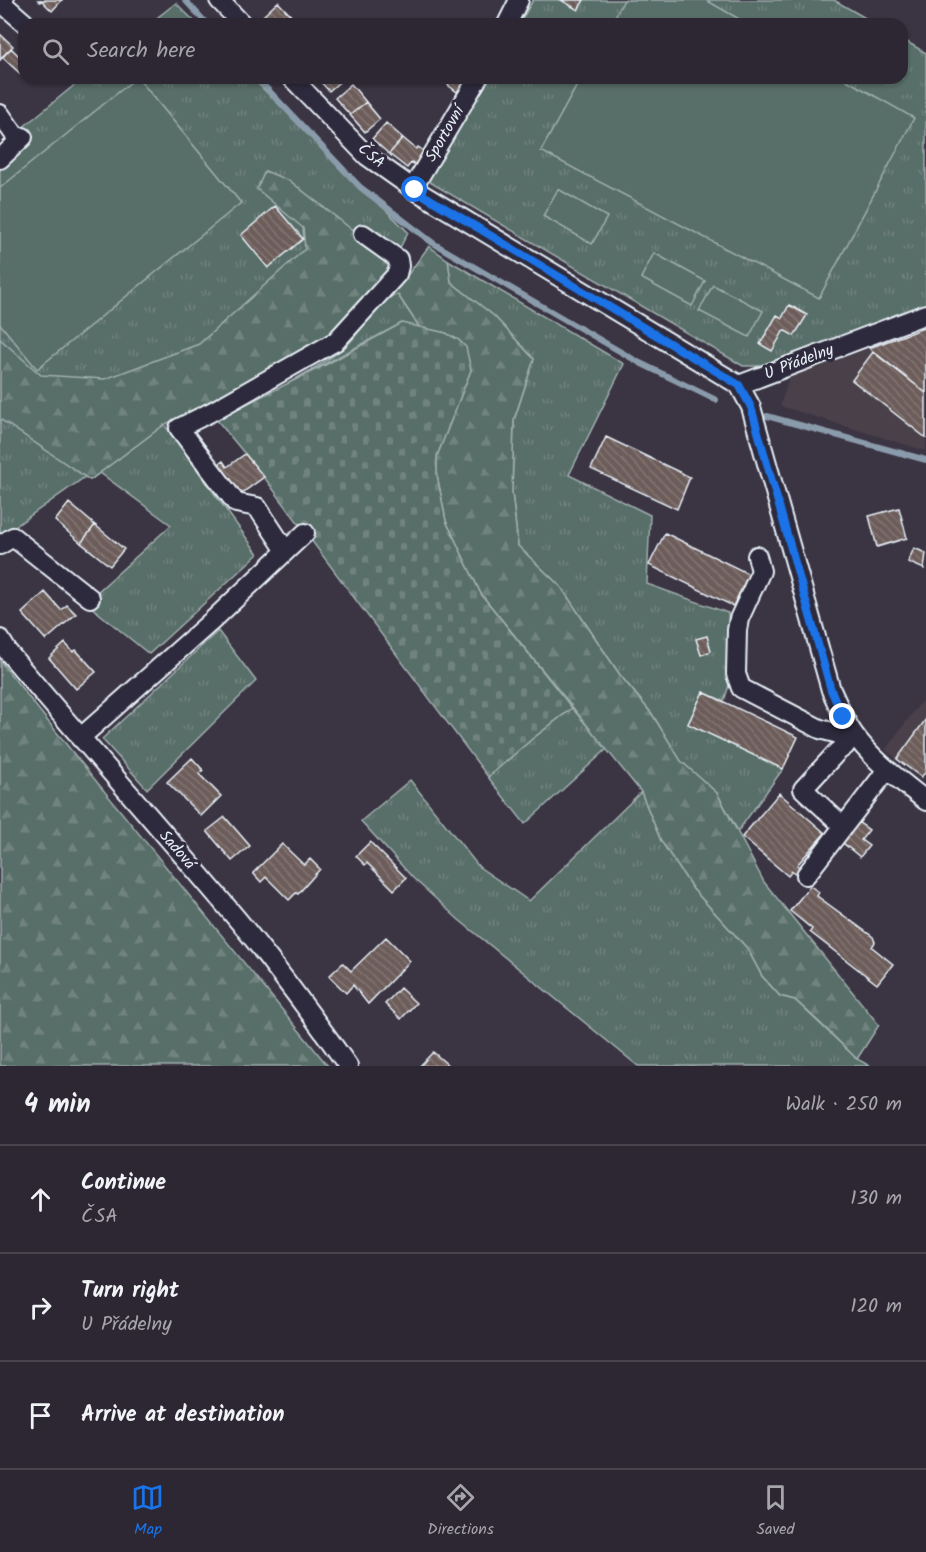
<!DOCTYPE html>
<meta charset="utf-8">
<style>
:root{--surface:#2c2732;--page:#38333e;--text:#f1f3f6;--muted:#a6a5ac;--line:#48444d;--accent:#1a73e8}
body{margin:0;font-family:Kalam,sans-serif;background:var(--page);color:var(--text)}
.stop{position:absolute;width:18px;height:18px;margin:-14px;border:4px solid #1a73e8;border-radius:50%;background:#fff}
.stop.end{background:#1a73e8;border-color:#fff;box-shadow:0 2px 6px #0008}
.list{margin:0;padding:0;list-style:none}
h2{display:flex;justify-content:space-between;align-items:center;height:78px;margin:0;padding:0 24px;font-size:26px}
h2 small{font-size:20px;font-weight:400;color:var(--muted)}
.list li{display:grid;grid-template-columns:39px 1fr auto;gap:18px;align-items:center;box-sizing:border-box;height:108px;padding:0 24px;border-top:2px solid var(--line)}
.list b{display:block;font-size:22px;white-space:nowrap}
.list p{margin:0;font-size:20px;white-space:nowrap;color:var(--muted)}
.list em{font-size:20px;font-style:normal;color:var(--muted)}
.icon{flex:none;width:33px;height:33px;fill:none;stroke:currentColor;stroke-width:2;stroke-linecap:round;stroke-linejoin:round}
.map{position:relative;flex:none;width:926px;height:1066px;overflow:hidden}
.search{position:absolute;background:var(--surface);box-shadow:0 2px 4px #0004;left:18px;right:18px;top:18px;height:66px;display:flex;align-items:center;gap:15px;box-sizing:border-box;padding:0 21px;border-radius:18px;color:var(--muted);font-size:22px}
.sheet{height:402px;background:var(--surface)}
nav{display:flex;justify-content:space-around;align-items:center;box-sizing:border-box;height:84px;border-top:2px solid var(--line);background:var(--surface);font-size:16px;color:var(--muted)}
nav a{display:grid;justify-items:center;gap:3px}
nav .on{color:var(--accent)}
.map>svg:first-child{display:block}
</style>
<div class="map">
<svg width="926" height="1066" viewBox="0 0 926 1066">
<defs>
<pattern id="grass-tufts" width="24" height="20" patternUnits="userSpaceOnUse" patternTransform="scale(1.5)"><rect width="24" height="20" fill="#596e68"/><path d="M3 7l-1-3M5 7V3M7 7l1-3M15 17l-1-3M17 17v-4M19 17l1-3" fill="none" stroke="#71837e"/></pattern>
<pattern id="forest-firs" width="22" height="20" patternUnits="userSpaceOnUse" patternTransform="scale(1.5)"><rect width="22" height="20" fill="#596e68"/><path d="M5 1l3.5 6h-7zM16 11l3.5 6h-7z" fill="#71837e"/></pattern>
<pattern id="cemetery-stones" width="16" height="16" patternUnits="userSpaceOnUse" patternTransform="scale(1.5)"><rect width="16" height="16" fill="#596e68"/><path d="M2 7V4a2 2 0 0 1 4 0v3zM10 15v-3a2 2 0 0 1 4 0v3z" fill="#71837e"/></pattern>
<pattern id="building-back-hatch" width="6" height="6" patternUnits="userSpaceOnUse" patternTransform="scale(1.5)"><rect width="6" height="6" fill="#6d5d5a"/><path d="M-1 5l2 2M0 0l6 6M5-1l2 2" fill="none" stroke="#827572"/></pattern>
</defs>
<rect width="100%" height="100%" fill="#3b3443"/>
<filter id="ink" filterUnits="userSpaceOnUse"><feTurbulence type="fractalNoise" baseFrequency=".0167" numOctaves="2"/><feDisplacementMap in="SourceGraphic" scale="12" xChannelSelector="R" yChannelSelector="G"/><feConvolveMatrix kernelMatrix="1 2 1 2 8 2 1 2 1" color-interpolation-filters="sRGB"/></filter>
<g filter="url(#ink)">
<!-- built -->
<path fill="#4a404a" d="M926,327V451L780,406L789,378Z
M926,695V772L921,777L885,750Z"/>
<!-- grass -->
<path fill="url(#grass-tufts)" stroke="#a0b0b0" stroke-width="1.5" d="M533,0H834L876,24H519Z
M176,3L197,24H149Z
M902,39L926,53V306L758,366H743L428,181L488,78H902Z
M83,78H252L408,232L383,281L328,340L164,424L258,554L149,654L90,606L94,595L171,525L100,473L90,480L85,477L0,537V146Z
M448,260L624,364L569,475L650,515L647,584L728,613L731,679L724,701L703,692L688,724L783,769L738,831L717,793L681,762L652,714L620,675L561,587L518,546L512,492L514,420L534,359L494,316L451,282Z
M398,295L420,328L402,323L287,384C306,372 329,361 346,346C361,333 379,296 398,295Z
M218,631L256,681L147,789L102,739Z
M572,708L607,749L525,824L488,777L532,739Z
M410,780L479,867L529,901L641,792L661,841L693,889L747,948L762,976L780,996L795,1000L857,1059L870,1066H638L459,920L413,878L361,821Z"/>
<!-- forest -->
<path fill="url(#forest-firs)" stroke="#a0b0b0" stroke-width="1.5" d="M265,171L290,181L369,243L391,266L383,281L328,340L164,425L90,480L0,419V339L41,375L105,379L199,344L305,249L303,228L257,189Z
M429,246L448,260L451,282L494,316L534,359L514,420L512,492L518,546L561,587L620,675L652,714L681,761L717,793L764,882L879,1025L857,1059L818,1021L795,1000L780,996L762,976L747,948L693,889L661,841L641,792L481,594L446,521L437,475V456L471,370L446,333L420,328L398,295L392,296Z
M0,661L70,749L328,1066H0Z"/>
<!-- cemetery -->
<path fill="url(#cemetery-stones)" stroke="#a0b0b0" stroke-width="1.5" d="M402,323L446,333L459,340L466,347L471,370L437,456V475L446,521L481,594L572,708L532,739L488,777L264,477L216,419L327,364Z"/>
<!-- pitch -->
<path fill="#596e68" stroke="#a0b0b0" stroke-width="1.5" d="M624,0H706L748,24H611Z
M136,78H138L241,203L37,369L0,324V188Z
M581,78H843L914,118L819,298L541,151Z
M558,189L607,217L592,244L543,216Z
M654,253L705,281L692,306L641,278Z
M713,285L763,311L749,337L699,311Z"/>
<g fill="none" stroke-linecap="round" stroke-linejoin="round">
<!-- stream -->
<path stroke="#8a9cab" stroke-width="6" d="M185,0L207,24
M257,78L360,187L433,243L640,363L716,400
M767,416L926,460"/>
</g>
<!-- building -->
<path fill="url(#building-back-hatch)" stroke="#e8f1f8" stroke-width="1.5" d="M38,0H62L52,11L41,0L40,2Z
M561,0H584L578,10Z
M278,2L294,19L288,24H270L263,16Z
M0,34L13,46L0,60Z
M11,48L22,59L24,58V77L2,57Z
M317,78H344L329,91Z
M453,78L467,79L457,92L448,85Z
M351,84L366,102L350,115L335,98Z
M366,102L380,119L365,132L350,115Z
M386,123L403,138L389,154L372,139Z
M403,138L416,149L418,147L425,152L416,166L412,162L407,168L389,154Z
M275,206L303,239L268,268L241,235Z
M789,305L807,315L794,336L784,330L772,351L760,344L777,315L782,318Z
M926,327V393L869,348Z
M873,352L926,393V438L852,380Z
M606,437L690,477L677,509L591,469Z
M245,454L264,477L238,496L216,466L223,461L227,467Z
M69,503L95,525L81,543L55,521Z
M899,508L907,538L877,547L869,516Z
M95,525L124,549L110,566L81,543Z
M665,533L749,574L733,606L649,565Z
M914,548L926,553L924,569L908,562Z
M45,592L61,610L67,605L76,614L46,640L22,613Z
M707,636L711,651L701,655L696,639Z
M65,643L73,652L76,650L96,672L76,689L49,658Z
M703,692L798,737L783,769L688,724Z
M926,719V772L921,777L897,759Z
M192,758L203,770L199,774L221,796L201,816L167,782Z
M779,793L825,833L797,865L800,868L796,874L792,871L788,876L742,837Z
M225,817L250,846L232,861L207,831Z
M858,822L869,830L861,840L869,846L860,857L843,843Z
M370,842L406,878L394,890L367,863L365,865L356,856Z
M282,844L304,865L310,859L320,869L298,894L296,893L289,900L266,877L261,882L253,873Z
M810,886L819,892L817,896L873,937L875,942L872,947L893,964L877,984L810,932L812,929L790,911Z
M386,937L410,961L368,1004L353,985L346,993L329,976L343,963L351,971Z
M400,988L416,1003L401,1019L385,1004Z
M433,1052L449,1066H420Z"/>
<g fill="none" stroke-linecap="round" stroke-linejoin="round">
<!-- minor casing -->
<g stroke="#e8f1f8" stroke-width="22">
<path id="minor" d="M4,0L2,3L26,24
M219,0L242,24
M507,24L519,0
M292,78L367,156L415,190L739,385L751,407L831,690C838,705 844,720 853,733C872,760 900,780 926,801
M0,114L19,141
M0,159L23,137
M415,190L417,181L478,78
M739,385L926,314
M0,545L13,537L90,598
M286,551L257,507L236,503L179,428L213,411L336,341L397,274L399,266L398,259L363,234
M757,556L761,571L739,619L737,630L736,674L741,688L820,729L835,733H853
M0,639L8,652C85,744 165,833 242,925C279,970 314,1018 348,1066
M80,738L214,619L305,533
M843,826L803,789L837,752L845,746L853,733
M806,875L887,770"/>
</g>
<!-- minor -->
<use href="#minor" stroke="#2f2a3d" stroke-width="18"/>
</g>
</g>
<g fill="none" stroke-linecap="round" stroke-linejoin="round" filter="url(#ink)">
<!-- route -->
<path stroke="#1a73e8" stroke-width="8" d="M415,190L739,385L751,407L831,690L843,717"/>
</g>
<g text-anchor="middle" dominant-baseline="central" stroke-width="6" stroke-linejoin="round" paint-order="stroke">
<!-- street labels -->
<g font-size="16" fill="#e8f1f8" stroke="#2f2a3d">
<text transform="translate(445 134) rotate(-60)">Sportovní</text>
<text transform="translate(371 156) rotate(40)">ČSA</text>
<text transform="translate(799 362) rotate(-21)">U Přádelny</text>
<text transform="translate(177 850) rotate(49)">Sadová</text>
</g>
</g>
</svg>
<div class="stop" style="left:415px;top:190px"></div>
<div class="stop end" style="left:843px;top:717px"></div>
<div class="search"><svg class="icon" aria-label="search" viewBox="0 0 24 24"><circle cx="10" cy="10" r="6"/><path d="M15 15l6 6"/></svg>Search here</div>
</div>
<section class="sheet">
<h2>4 min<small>Walk · 250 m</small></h2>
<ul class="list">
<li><svg class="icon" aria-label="ahead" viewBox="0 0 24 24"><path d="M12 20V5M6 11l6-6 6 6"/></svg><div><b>Continue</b><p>ČSA</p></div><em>130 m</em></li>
<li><svg class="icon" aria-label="right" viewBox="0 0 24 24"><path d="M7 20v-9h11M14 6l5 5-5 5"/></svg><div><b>Turn right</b><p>U Přádelny</p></div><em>120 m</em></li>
<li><svg class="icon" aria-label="arrive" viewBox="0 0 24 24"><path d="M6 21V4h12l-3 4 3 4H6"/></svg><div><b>Arrive at destination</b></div></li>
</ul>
</section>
<nav>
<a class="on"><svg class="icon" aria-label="map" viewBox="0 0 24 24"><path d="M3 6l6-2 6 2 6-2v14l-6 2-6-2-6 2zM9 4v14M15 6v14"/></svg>Map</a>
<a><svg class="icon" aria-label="directions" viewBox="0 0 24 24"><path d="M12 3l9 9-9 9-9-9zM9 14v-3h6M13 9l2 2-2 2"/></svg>Directions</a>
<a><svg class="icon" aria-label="saved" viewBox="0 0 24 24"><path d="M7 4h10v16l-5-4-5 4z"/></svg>Saved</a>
</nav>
